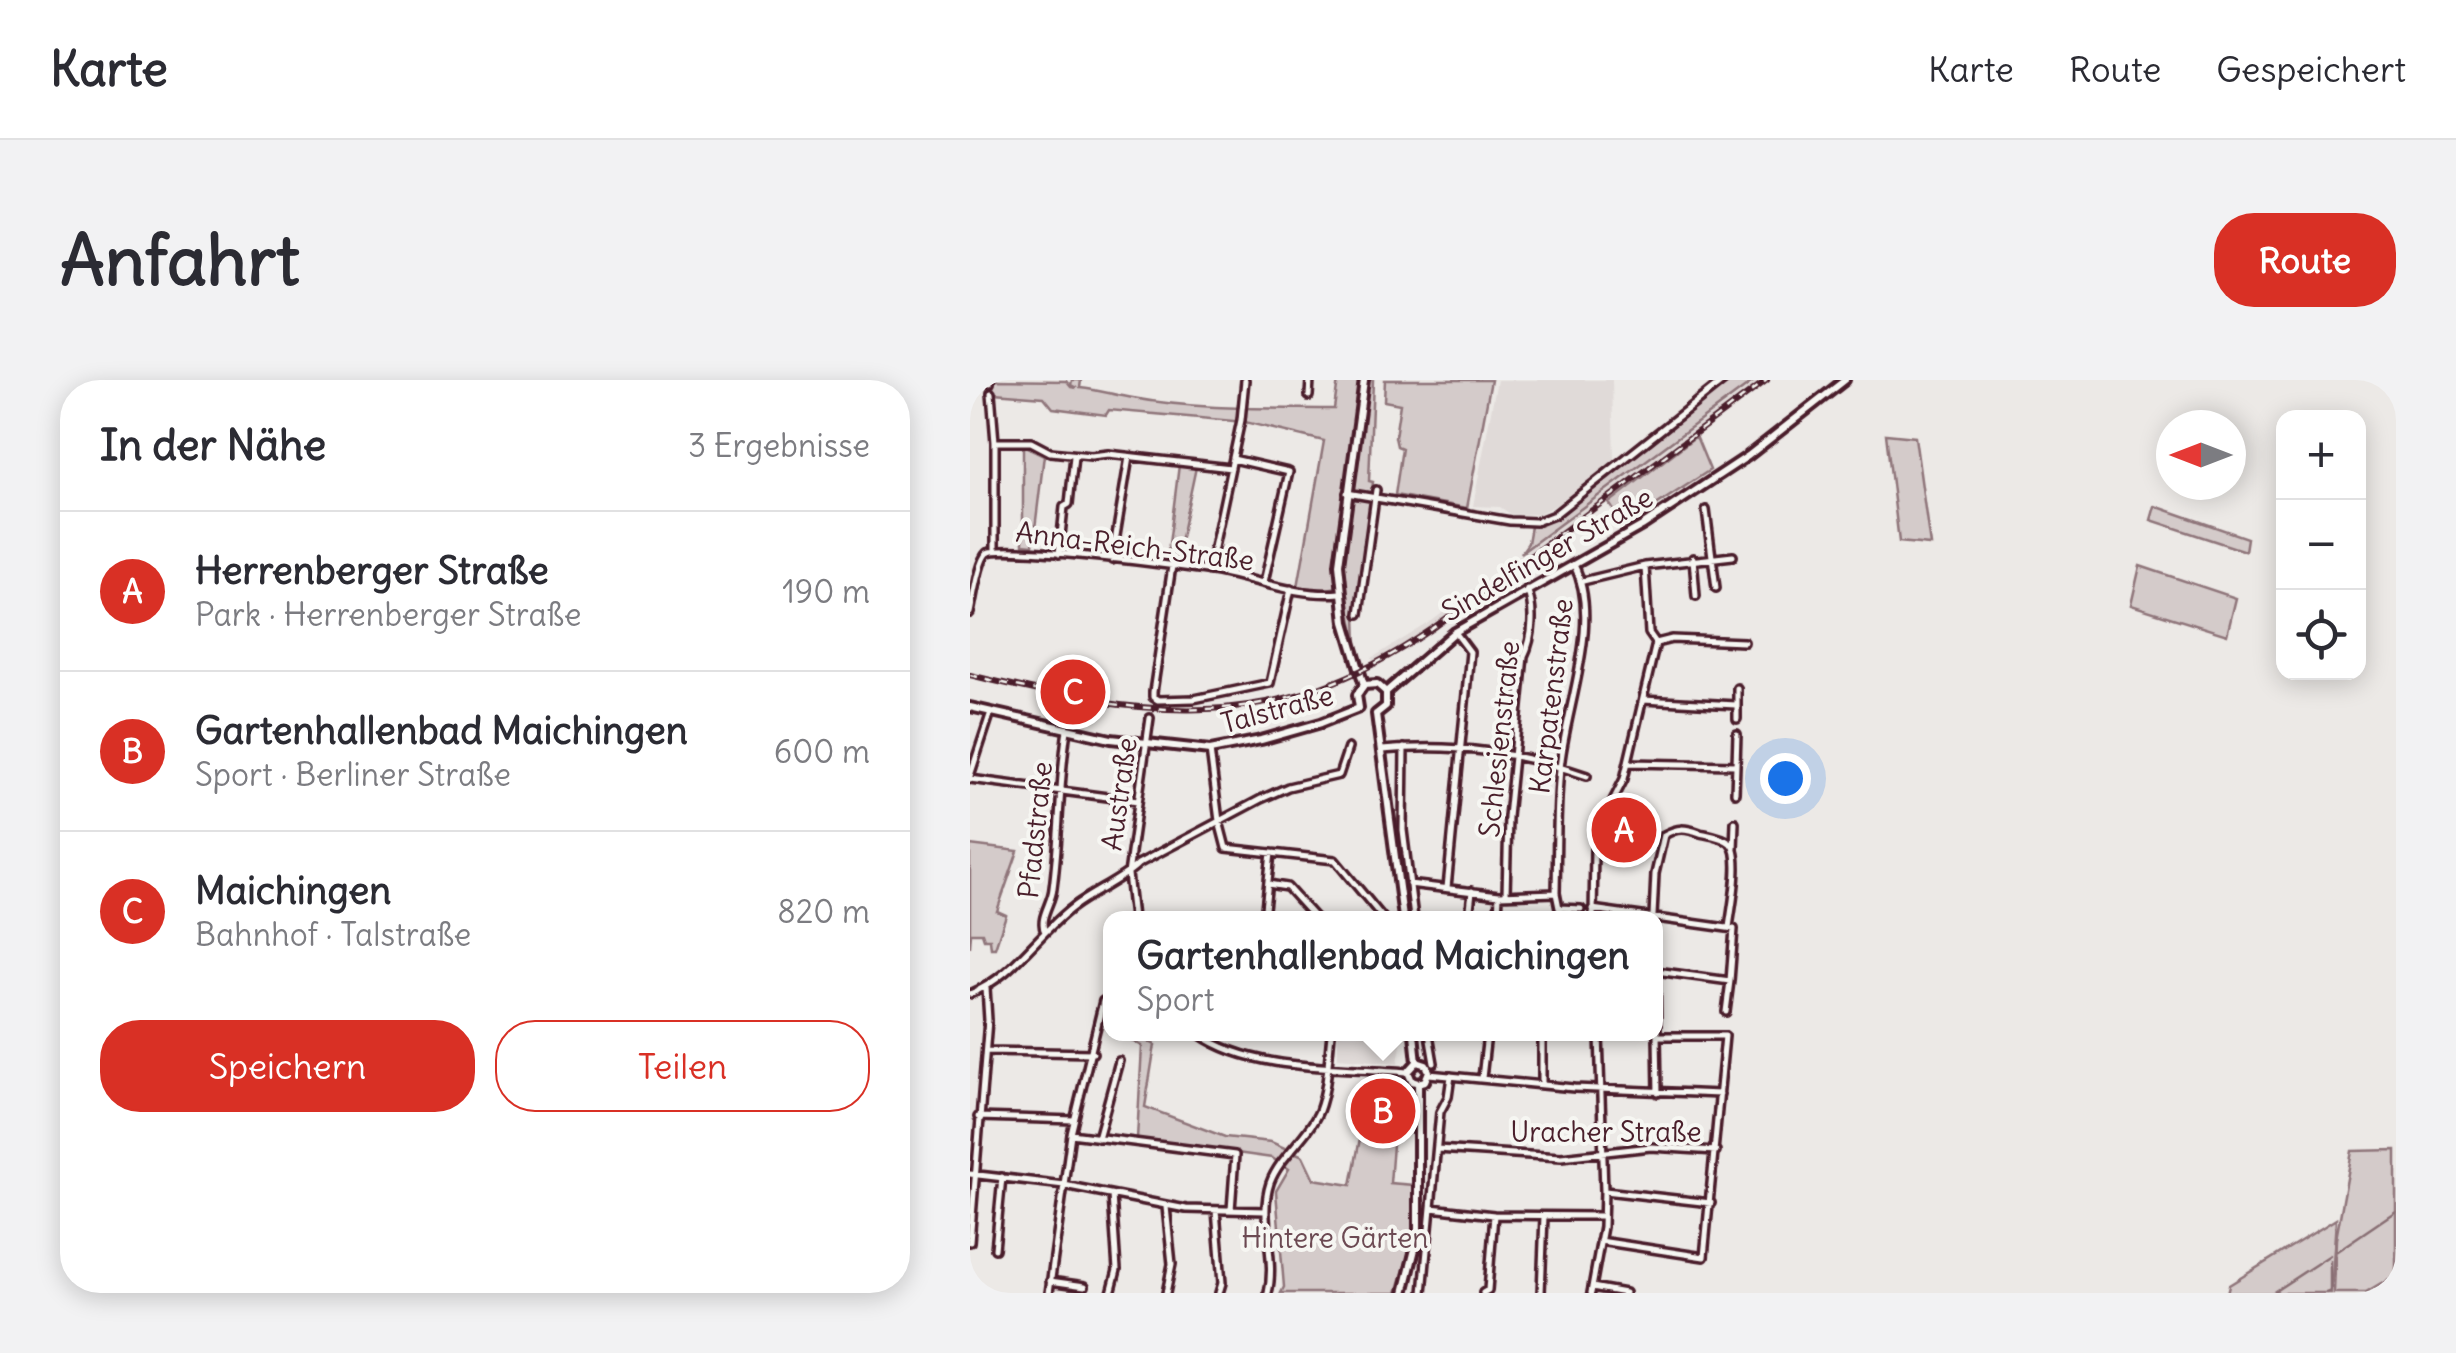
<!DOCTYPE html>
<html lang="de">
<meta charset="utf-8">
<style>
:root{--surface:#fff;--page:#f2f2f3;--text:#2b2b33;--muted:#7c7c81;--line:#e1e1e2;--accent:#d93025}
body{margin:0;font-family:Delius,sans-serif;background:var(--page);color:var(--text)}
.controls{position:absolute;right:30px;top:30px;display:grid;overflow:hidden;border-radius:20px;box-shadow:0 5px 25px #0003}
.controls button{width:90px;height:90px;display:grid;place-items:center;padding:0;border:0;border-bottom:2px solid var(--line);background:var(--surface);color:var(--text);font:50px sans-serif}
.compass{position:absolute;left:1186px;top:30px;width:90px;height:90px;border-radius:50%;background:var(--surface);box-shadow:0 5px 25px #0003;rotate:270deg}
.you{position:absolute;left:815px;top:398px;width:35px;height:35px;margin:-25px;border:8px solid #fff;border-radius:50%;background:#1a73e8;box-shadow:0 0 0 15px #1a73e833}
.badge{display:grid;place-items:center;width:65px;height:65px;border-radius:50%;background:var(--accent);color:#fff;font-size:32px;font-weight:700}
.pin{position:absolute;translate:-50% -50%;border:5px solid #fff;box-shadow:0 2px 10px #0006}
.popup{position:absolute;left:133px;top:531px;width:560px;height:130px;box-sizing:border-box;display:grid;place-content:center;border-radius:20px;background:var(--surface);filter:drop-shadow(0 2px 8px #0005);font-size:32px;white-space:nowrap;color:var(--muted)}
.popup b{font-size:38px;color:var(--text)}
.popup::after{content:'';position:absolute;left:50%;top:100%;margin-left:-20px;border:20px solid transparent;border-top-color:var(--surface)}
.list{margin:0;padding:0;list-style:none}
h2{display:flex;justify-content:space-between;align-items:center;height:130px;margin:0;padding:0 40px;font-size:42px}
h2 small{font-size:32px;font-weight:400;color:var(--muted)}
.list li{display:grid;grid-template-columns:65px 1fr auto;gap:30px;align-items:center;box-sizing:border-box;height:160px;padding:0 40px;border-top:2px solid var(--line)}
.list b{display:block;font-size:38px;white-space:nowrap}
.list p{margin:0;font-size:32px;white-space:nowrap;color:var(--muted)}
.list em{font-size:32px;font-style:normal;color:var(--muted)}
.actions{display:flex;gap:20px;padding:30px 40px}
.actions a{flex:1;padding:22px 0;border:2px solid var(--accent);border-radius:40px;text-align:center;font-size:35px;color:var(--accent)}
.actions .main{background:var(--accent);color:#fff}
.icon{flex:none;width:55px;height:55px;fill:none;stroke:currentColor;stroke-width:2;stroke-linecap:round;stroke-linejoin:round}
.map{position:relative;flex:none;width:1426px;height:913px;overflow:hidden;border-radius:40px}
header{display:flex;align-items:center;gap:60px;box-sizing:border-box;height:140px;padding:0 50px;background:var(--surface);border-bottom:2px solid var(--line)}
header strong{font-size:48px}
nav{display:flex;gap:55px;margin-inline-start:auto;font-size:35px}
.intro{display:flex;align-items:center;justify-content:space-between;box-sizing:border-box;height:240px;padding:0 60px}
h1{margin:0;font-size:70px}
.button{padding:25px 45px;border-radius:40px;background:var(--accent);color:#fff;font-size:35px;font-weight:700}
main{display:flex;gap:60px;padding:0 60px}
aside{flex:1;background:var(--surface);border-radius:40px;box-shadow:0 5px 25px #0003}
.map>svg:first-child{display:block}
</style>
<header>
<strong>Karte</strong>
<nav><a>Karte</a><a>Route</a><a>Gespeichert</a></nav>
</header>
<div class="intro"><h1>Anfahrt</h1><a class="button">Route</a></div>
<main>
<aside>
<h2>In der Nähe<small>3 Ergebnisse</small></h2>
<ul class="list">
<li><span class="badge">A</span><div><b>Herrenberger Straße</b><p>Park · Herrenberger Straße</p></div><em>190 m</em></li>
<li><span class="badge">B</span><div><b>Gartenhallenbad Maichingen</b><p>Sport · Berliner Straße</p></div><em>600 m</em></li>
<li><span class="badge">C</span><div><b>Maichingen</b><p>Bahnhof · Talstraße</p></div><em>820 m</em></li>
</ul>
<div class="actions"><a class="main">Speichern</a><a>Teilen</a></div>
</aside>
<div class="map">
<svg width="1426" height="913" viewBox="0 0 1426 913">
<rect width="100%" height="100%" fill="#ece9e6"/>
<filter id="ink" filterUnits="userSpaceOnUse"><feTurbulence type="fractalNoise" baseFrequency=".01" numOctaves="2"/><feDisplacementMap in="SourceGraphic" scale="20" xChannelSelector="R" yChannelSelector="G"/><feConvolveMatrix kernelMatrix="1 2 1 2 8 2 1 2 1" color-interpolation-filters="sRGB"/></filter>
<g filter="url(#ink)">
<!-- built -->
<path fill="#e0dad8" d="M527,0H642L644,80L592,122L568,134L542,135L530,127L503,126Z
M786,0H798L489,235L406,287L402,278L459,243Z
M368,654H433L428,683L368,678Z"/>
<!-- green -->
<path fill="#d4cbca" stroke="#8f757a" stroke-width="2.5" d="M22,0L96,1L101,7L107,8L101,5L102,0H111L110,8C129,10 145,15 163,18C227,30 300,28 364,29L368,0H403L399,101L403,102L386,234L387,265L374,206L351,210L328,207L354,61L275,42L139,30L136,35L83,28L74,17L24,13Z
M415,0H521L497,128L425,115L432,68L427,66L425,57L430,24L414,21Z
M759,0H785L551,173L558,163L561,146L577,142L592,132Z
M916,54L945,57L960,165L929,162Z
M726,56L740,90L654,146L639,123Z
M53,65L74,75L63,165L53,164Z
M209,85L226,87L206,181L197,180Z
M1185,126L1277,158L1275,171L1181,140Z
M1170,186L1266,218L1257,255L1161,225Z
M0,465L48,471L27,531L36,535L25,568H21L20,559H14L12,553H1L0,567Z
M150,654H165L185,665L175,727L255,757L301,762L333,776L344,799L381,805L392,748L424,752L420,803L443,805L444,855L427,913H311L314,907L306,811L319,789L302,778L167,759L172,666Z
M1426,770V895L1396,913H1364L1366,859L1382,771Z
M1366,839L1361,913H1257L1259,905Z"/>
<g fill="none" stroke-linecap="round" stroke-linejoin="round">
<!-- stream -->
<path stroke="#886e73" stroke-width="2.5" d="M1367,871L1426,831
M1302,913L1360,875
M1356,913L1360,911V880"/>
<!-- street casing -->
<g stroke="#4a1f2b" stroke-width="12">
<path id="street" d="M20,0V3
M21,13L25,62V170
M339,16L340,0
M25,62H61L80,72L121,76L138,74L261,88
M263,79L319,92L294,202
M377,113L540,141L566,142L584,135L754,0
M736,130L746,208
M89,174L94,127L99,124L104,76
M723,178L726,216
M142,180L159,77
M604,185C633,241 595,328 590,389C586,430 587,472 586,513L589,528L611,529
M202,186L183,312V317L188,320L224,319L300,303L321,209
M675,186L679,253L686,263
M239,191L271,40L275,0
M613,201L675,186L763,176
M0,233C3,220 8,181 17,173C30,163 221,187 248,192C288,200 329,217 370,213
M389,234L406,110
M673,320L766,325
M767,339V308
M434,368L433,450L444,538
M240,370L249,441L256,468L365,480L413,538
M412,370C485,363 549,372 617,396
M658,383L766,385L765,413
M766,385L767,354
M0,396L21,332
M0,399L168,421
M764,469L765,442
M298,504L317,507L345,538
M439,504L529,515L586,513
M477,508L500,272L485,252
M536,514L538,437L554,276C563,258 565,229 557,209
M622,529L764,549L760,601L686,591
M683,536L685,494L694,455C708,447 715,448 730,453C739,455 753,457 760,463C773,475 761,530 759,548
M163,538L158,494L180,338
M294,538L301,473
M499,538L502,511
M528,538L529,515
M623,538L624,470L632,442L654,399L686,263L702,259L774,262
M75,552C68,538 82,523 83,508C90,455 89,402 97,350
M686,596L688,713
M0,614C44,596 66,555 103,527C121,513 155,498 168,484L291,419L318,407L369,395L378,368
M756,632L760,601
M229,654C285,693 372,686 438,692
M459,654L464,683
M572,654V704
M16,671L123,673
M459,694L604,708L750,714
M512,698L517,654
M8,737L104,740
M101,754L265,775L261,830
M128,758L149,681
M467,769L591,777L681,767L746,771
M0,794L94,805L216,829L296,831
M635,811L741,823
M196,827L202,884L196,913
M461,828L524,835L633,836
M246,830L252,903L249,913
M630,861L734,877L755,656H689
M0,862L18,640L16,608
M25,869L32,797
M80,901L115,906
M622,907L655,913
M79,913L101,754L133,621
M141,913L147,890L142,815
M298,913C307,877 288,839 300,803C310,776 338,757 349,731C358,707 358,679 361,654
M453,913L470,732L478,717L481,696
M513,913L518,910L524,835
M571,913L574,836
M621,913L633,847L634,811L629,654"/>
</g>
<!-- secondary casing -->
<g stroke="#4a1f2b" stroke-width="14">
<path id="secondary" d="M394,0L369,184L375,242L394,305
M394,305L407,304L416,312V326L406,334
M416,312L485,252L672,146L778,76L875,0
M0,327L141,359L240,370L291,360L351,343L389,328
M389,328L387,315L394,305
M406,334L433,538
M444,654L447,682
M447,682L456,685L459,691L455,701L448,703
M447,682L438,692L442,701L448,703
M434,913L448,857V703"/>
</g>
<!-- street -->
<use href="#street" stroke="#f6f6f2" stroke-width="5"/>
<!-- secondary -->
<use href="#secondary" stroke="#f6f6f2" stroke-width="6"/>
<!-- rail casing -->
<g stroke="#4a1f2b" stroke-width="6">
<path id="rail" d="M0,295C175,338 304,358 462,249L797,0"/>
</g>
<!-- rail -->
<use href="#rail" stroke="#f6f6f2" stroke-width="2.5" stroke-dasharray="8" stroke-linecap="butt"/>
</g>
</g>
<g text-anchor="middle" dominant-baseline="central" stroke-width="8" stroke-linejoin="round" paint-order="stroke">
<!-- street labels -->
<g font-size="28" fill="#4a1f2b" stroke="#f6f6f2">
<text transform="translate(165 166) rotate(7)">Anna-Reich-Straße</text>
<text transform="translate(577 174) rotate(-30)">Sindelfinger Straße</text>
<text transform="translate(581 316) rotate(-83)">Karpatenstraße</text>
<text transform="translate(307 329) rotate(-15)">Talstraße</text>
<text transform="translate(529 359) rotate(-84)">Schlesienstraße</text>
<text transform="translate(149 414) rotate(-82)">Austraße</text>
<text transform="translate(65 450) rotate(-84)">Pfadstraße</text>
<text x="636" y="752">Uracher Straße</text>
</g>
<!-- park labels -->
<g font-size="28" fill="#6c4a53" stroke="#f6f6f2">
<text x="365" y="858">Hintere Gärten</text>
</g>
</g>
</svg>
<div class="controls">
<button>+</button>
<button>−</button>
<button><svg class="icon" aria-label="locate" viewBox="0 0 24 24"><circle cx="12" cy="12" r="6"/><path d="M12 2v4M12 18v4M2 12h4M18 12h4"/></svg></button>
</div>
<svg class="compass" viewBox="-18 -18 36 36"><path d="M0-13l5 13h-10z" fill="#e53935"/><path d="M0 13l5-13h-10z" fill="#7c7c81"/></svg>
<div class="you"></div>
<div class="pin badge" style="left:654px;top:450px">A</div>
<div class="pin badge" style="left:413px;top:731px">B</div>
<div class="popup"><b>Gartenhallenbad Maichingen</b>Sport</div>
<div class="pin badge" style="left:103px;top:312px">C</div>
</div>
</main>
